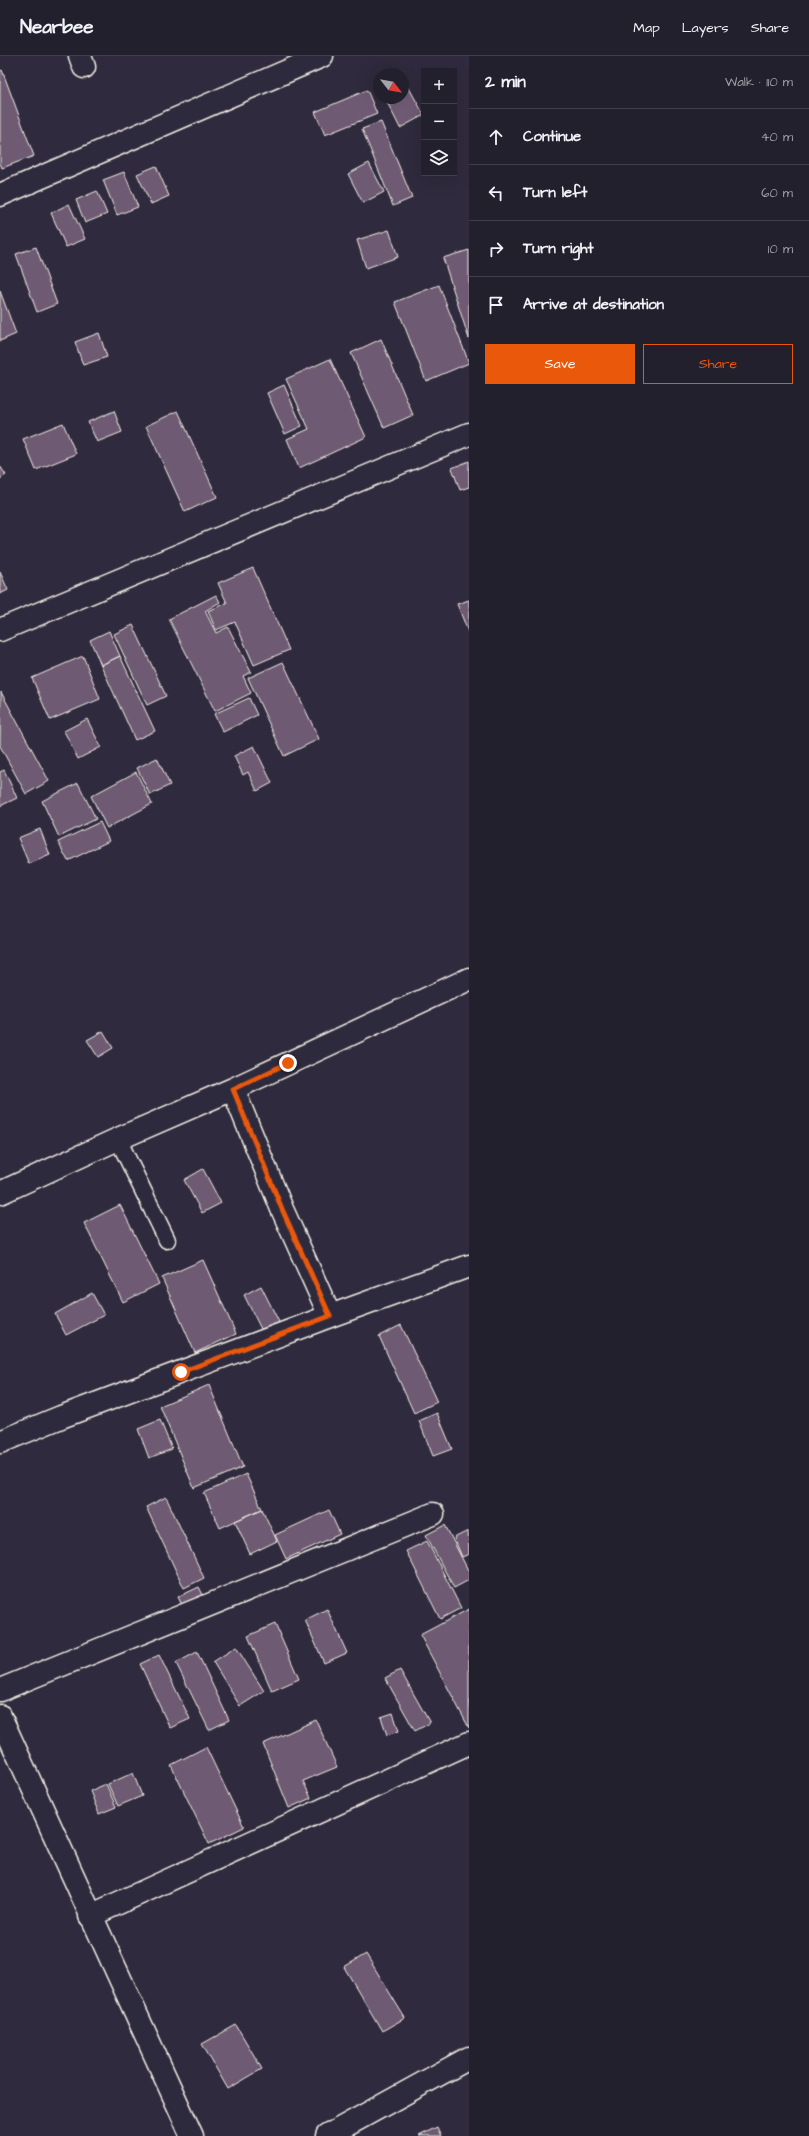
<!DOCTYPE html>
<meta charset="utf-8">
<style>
:root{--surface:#23202e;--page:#2f2d3a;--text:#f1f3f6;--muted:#a3a3aa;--line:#403e4a;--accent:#ea580c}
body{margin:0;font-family:"Architects Daughter",sans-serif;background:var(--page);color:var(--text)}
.controls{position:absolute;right:12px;top:12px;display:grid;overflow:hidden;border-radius:0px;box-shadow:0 4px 16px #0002}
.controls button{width:36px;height:36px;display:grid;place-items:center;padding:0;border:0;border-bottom:1px solid var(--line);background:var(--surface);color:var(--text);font:20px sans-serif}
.compass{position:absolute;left:373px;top:12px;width:36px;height:36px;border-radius:50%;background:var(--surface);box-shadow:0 4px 16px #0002;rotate:121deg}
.stop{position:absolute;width:12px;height:12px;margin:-9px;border:3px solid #ea580c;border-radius:50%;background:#fff}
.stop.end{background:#ea580c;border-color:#fff;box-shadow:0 1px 4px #0008}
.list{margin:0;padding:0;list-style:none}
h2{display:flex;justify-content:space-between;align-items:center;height:52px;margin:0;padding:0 16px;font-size:17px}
h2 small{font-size:13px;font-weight:400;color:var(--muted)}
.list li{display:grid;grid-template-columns:26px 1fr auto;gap:12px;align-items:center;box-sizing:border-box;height:56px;padding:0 16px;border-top:1px solid var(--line)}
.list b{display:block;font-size:15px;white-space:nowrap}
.list em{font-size:13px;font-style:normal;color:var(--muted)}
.actions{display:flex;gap:8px;padding:12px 16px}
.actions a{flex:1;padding:9px 0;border:1px solid var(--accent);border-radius:0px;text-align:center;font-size:14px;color:var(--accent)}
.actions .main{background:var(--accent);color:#fff}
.icon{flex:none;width:22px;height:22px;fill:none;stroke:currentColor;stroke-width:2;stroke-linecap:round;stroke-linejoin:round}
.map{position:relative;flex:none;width:469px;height:2080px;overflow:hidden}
header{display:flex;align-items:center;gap:24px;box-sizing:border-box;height:56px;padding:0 20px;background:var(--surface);border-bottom:1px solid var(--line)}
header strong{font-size:19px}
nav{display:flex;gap:22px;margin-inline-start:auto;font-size:14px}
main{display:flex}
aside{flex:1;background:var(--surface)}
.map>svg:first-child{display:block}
</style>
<header>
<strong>Nearbee</strong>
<nav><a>Map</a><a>Layers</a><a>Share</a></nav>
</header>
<main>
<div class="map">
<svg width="469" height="2080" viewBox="0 0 469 2080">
<rect width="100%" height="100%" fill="#2f2a3d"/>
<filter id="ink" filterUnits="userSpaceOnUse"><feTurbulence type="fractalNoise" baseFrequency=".025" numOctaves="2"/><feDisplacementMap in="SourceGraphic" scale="8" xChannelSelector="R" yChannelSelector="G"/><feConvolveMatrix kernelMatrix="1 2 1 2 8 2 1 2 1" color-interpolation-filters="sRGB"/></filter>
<g filter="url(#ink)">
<!-- building -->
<path fill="#6e5a73" stroke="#f4f1e8" d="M2,14L34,100L2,112L0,107V15Z
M409,32L424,59L400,72L386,44L390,42H403V35Z
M367,34L377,58L325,79L315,56Z
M381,66L412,142L393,150L362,73Z
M369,107L384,136L363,147L348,118Z
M156,110L169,140L151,148L137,118Z
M124,116L138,151L117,159L103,124Z
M97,135L107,158L85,167L76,144Z
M69,148L85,183L66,191L51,157Z
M389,174L398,201L366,212L357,184Z
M36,191L57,248L37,256L16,198Z
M469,194V283L443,202Z
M439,229L469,307L426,325L395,246Z
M0,235L16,278L0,285Z
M99,277L107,301L83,309L75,286Z
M381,283L413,359L384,372L351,297Z
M330,303L366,381L299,412L287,383L309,373L286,323Z
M284,329L302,370L285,378L267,337Z
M114,355L122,376L97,386L88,366Z
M178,355L217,441L185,456L146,370Z
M63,367L76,398L36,414L23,383Z
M469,405V431L460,434L452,412Z
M0,410L6,419L0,423Z
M253,512L289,594L254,609L235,566L216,574L208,555L227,547L218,527Z
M0,516L8,534L0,538Z
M216,539L220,546L205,555L216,577L228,571L251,616L243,620L251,637L215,655L169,563Z
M469,544V578L457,548Z
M133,569L166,640L147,649L114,578Z
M109,575L120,600L101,609L90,584Z
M83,600L100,643L50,664L32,622Z
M120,600L155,675L135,684L101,609Z
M283,606L319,683L284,700L248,622Z
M1,636L49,725L26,738L0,690Z
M249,642L257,659L223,676L214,658Z
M87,663L101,691L78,703L64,675Z
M254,690L272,727L257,735L248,716L243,719L234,700Z
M157,702L170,729L150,739L137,712Z
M4,714L17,742L0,750V716Z
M136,716L152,748L107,772L91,740Z
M78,727L96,763L59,781L42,745Z
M100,766L109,785L68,805L58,786Z
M40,773L50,799L29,808L18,782Z
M103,975L113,992L98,1001L87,984Z
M203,1113L221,1147L202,1157L184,1124Z
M120,1149L159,1228L123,1246L84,1167Z
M203,1204L236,1278L195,1297L162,1222Z
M261,1230L280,1268L263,1277L244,1239Z
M92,1237L104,1259L66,1279L55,1258Z
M401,1269L437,1346L414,1357L379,1280Z
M209,1329L243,1411L194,1432L160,1350Z
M437,1357L452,1393L433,1400L419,1365Z
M160,1364L172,1393L149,1402L138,1373Z
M246,1418L262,1453L220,1472L204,1437Z
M166,1441L204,1522L184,1532L146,1451Z
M262,1453L277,1485L250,1498L235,1465Z
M329,1454L340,1478L286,1503L275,1479Z
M445,1469L469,1516V1524L454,1532L426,1479Z
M468,1475L469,1498L462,1501L454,1482Z
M427,1485L461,1552L440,1563L406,1495Z
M199,1531L203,1539L182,1549L178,1541Z
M327,1553L347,1597L324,1607L305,1564Z
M469,1553V1672L420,1579Z
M275,1568L299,1623L272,1635L248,1580Z
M236,1591L264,1635L240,1650L213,1606Z
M197,1596L229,1664L209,1674L176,1607Z
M159,1599L190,1663L170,1672L140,1608Z
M400,1614L430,1667L415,1675L385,1622Z
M393,1657L399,1675L387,1679L381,1661Z
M316,1664L337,1711L303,1725L311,1742L289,1752L263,1688Z
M206,1691L244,1771L209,1788L171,1709Z
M133,1717L142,1740L118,1750L108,1728Z
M106,1728L116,1751L99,1758L90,1735Z
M366,1898L405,1962L382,1975L344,1911Z
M236,1969L262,2013L228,2033L202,1988Z
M437,2071L441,2080H419Z"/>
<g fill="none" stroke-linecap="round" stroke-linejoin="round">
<!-- service casing -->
<g stroke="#f4f1e8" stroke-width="19">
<path id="service" d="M118,1083L167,1184"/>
</g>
<!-- minor casing -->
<g stroke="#f4f1e8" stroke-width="25">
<path id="minor" d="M80,0L84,11
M0,139L322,0
M0,1137L118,1083L233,1033L469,923
M330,1260L469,1210
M0,1386L61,1361L330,1260L282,1153L233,1033
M0,1634L433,1458
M0,1660L192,2080
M90,1860L469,1687
M327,2080L469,2002"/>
</g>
<!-- tertiary casing -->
<g stroke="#f4f1e8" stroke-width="25">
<path id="tertiary" d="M0,574L469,378"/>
</g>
<!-- service -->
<use href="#service" stroke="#2f2a3d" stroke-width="16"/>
<!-- minor -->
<use href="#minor" stroke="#2f2a3d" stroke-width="22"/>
<!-- tertiary -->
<use href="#tertiary" stroke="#2f2a3d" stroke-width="22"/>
</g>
</g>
<g fill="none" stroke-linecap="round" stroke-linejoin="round" filter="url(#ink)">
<!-- route -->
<path stroke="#ea580c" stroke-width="5" d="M181,1316L330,1260L282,1153L233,1033L288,1007"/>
</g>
</svg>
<div class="controls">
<button>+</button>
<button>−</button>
<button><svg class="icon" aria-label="layers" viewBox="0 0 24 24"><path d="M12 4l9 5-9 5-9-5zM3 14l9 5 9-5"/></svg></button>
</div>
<svg class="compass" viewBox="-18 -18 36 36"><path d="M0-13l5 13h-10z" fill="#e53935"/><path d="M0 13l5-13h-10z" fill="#a3a3aa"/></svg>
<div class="stop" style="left:181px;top:1316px"></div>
<div class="stop end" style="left:288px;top:1007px"></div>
</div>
<aside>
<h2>2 min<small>Walk · 110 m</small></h2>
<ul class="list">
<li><svg class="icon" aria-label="ahead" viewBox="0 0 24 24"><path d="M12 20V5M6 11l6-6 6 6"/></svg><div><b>Continue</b></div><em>40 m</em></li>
<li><svg class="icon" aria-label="left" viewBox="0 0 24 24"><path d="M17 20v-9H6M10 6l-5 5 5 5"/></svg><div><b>Turn left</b></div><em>60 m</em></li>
<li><svg class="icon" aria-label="right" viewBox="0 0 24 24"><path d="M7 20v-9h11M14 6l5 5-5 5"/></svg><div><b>Turn right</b></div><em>10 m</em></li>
<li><svg class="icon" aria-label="arrive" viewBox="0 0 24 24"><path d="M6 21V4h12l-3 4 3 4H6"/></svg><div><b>Arrive at destination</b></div></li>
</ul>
<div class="actions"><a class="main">Save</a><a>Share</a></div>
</aside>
</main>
